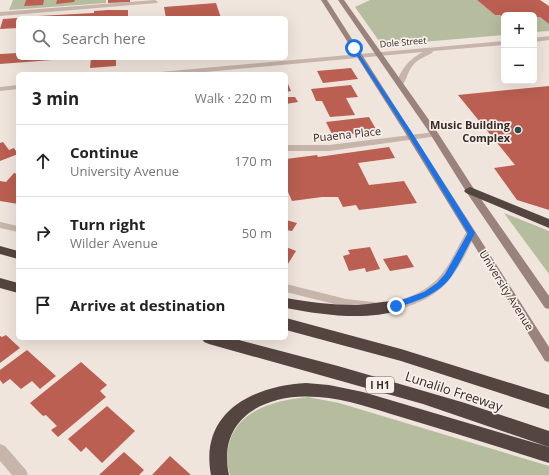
<!DOCTYPE html>
<meta charset="utf-8">
<style>
:root{--surface:#fff;--page:#f2f2f2;--text:#222;--muted:#767676;--line:#e0e0e0}
body{margin:0;font-family:"Open Sans",sans-serif;background:var(--page);color:var(--text)}
.controls{position:absolute;right:12px;top:12px;display:grid;overflow:hidden;border-radius:6px;box-shadow:0 4px 16px #0002}
.controls button{width:36px;height:36px;display:grid;place-items:center;padding:0;border:0;border-bottom:1px solid var(--line);background:var(--surface);color:var(--text);font:20px sans-serif}
.stop{position:absolute;width:12px;height:12px;margin:-9px;border:3px solid #1a73e8;border-radius:50%;background:#fff}
.stop.end{background:#1a73e8;border-color:#fff;box-shadow:0 1px 4px #0008}
.list{margin:0;padding:0;list-style:none}
h2{display:flex;justify-content:space-between;align-items:center;height:52px;margin:0;padding:0 16px;font-size:17px}
h2 small{font-size:13px;font-weight:400;color:var(--muted)}
.list li{display:grid;grid-template-columns:26px 1fr auto;gap:12px;align-items:center;box-sizing:border-box;height:72px;padding:0 16px;border-top:1px solid var(--line)}
.list b{display:block;font-size:15px;white-space:nowrap}
.list p{margin:0;font-size:13px;white-space:nowrap;color:var(--muted)}
.list em{font-size:13px;font-style:normal;color:var(--muted)}
.icon{flex:none;width:22px;height:22px;fill:none;stroke:currentColor;stroke-width:2;stroke-linecap:round;stroke-linejoin:round}
.map{position:relative;flex:none;width:549px;height:475px;overflow:hidden}
.search{position:absolute;background:var(--surface);box-shadow:0 4px 16px #0002;left:16px;top:16px;width:272px;height:44px;display:flex;align-items:center;gap:10px;box-sizing:border-box;padding:0 14px;border-radius:6px;color:var(--muted);font-size:15px}
.panel{position:absolute;background:var(--surface);box-shadow:0 4px 16px #0002;left:16px;top:72px;width:272px;height:268px;border-radius:6px}
.map>svg:first-child{display:block}
</style>
<div class="map">
<svg width="549" height="475" viewBox="0 0 549 475">
<rect width="100%" height="100%" fill="#f0e5dd"/>
<!-- green -->
<path fill="#b6bd9e" d="M13,0H106V3L9,10Z
M370,0H477L495,15H500L504,18V35L387,45L379,41L355,7Z
M540,17L549,24V31L534,32V18Z
M504,213L549,231V274Z
M308,397L339,403L549,466V475H230C227,465 226,458 228,448C235,410 275,400 308,397Z"/>
<!-- building -->
<path fill="#ba5f51" d="M26,0H44L43,5L24,6Z
M57,0H75L74,2L56,4Z
M108,0H130V2L108,3Z
M477,0H540L549,6V24L540,17L534,18V15H504V18L500,15H495Z
M216,3L221,18H166L164,7Z
M108,10H128V18H37L38,16L94,13V11Z
M18,18V28L0,29L3,19Z
M18,53V58L65,59L0,64V54Z
M91,58H116V66L90,68Z
M351,68L358,79L323,83L317,71Z
M286,79L291,91L286,92Z
M351,85L358,97L346,98L355,115L330,117L322,101H316L311,89Z
M549,86V210L517,200L494,168L515,165L458,95Z
M286,97H295L298,102L286,104Z
M369,117L377,131L333,136L326,122Z
M3,142L9,150L14,148L18,154L0,161V143Z
M389,147L395,158L358,163L369,185L404,181L417,203L359,210L356,205L343,207L338,197H322L292,201L288,192H286V159L317,155L318,157Z
M14,173L18,174V204L0,201V181L6,182Z
M286,220L297,223L292,231L286,230Z
M286,247L296,251L286,267Z
M370,247L380,269L366,272L365,268L349,271L343,256L350,254L348,250Z
M407,255L414,267L390,271L383,259Z
M6,335L20,348L0,363V336L2,337Z
M27,350L56,376L40,389L32,381L21,389L10,379L3,384L0,380V370Z
M81,362L107,385L100,391L106,397L58,437L51,430L57,426L46,415L43,416L30,403Z
M107,406L135,431L102,463L86,447L81,452L68,439Z
M124,452L144,470L139,475H99Z
M170,456L191,475H152Z"/>
<g fill="none" stroke-linecap="round" stroke-linejoin="round">
<!-- service -->
<path fill="#c7b4aa" fill-rule="evenodd" d="M155,0L158,2L157,3L0,16V12Z"/>
<!-- minor -->
<path fill="#c7b4aa" fill-rule="evenodd" d="M435,132L439,134L438,136L329,151H286V145H329Z
M0,222L18,226V232L0,228Z
M471,230L476,233C459,268 448,293 409,306C402,309 393,312 385,309L383,306L385,303C393,300 401,300 409,297C446,282 449,261 467,231Z
M286,284L346,299L373,302L377,303L379,306L377,309L373,310L346,307L286,292Z
M0,444L5,446L26,470L28,475H12L0,461Z"/>
<!-- tertiary -->
<path fill="#c7b4aa" fill-rule="evenodd" d="M549,36V40L534,42V38Z
M504,41V45L433,51L432,53C424,57 416,60 411,68C407,73 406,84 400,86L396,84C401,69 409,59 423,52L184,74H156L160,72Z
M18,85V89L0,91V87Z"/>
<!-- secondary -->
<path fill="#9a837c" fill-rule="evenodd" d="M321,0H327L549,347V362L545,361L404,131Z
M338,0H344L434,127L474,189L549,296V309L545,308L467,193L427,129Z"/>
<!-- motorway -->
<path fill="#554541" fill-rule="evenodd" d="M470,187L549,219V228L466,193L464,191L466,189Z
M0,246L18,251V259L0,254Z
M0,278L18,283V293L0,288Z
M286,298C309,302 331,305 354,305C367,305 391,299 401,302L403,306L401,310C365,321 322,315 286,308Z
M286,318L401,349L549,395V409L401,361L286,330Z
M202,338H231L338,366L465,403L549,431V447L423,404L209,344L204,342Z
M306,383L329,385L363,392L549,447V463C500,447 450,432 401,417C374,409 347,399 318,397C268,392 216,417 229,475H211C199,412 253,386 306,383Z"/>
</g>
<!-- route -->
<path fill="#1a73e8" d="M354,46L411,131L475,233C467,248 460,263 451,277C439,294 415,302 396,308L392,306L393,303L424,292L437,283L445,274L468,233L406,131L352,48Z"/>
<!-- markers -->
<circle fill="#225250" stroke="#f8efe9" stroke-width="1.5" cx="518" cy="130" r="4"/>
<g text-anchor="middle" dominant-baseline="central" stroke-width="3.5" stroke-linejoin="round" paint-order="stroke">
<!-- far-street labels -->
<g font-size="9" fill="#352b29" stroke="#f8efe9">
<text transform="translate(403 42) rotate(-5)">Dole Street</text>
</g>
<!-- shield labels -->
<rect fill="#f8efe9" stroke="#706663" stroke-width="1" x="366" y="377" width="28" height="16" rx="3"/>
<g font-size="10" font-weight="bold" fill="#352b29">
<text x="380" y="385">I H1</text>
</g>
<!-- poi labels -->
<g font-size="11" font-weight="bold" fill="#352b29" stroke="#f8efe9" text-anchor="end">
<text x="510" y="124">Music Building<tspan x="510" dy="13">Complex</tspan></text>
</g>
<!-- street labels -->
<g font-size="11" fill="#352b29" stroke="#f8efe9">
<text transform="translate(347 134) rotate(-6)">Puaena Place</text>
<text transform="translate(507 290) rotate(58)">University Avenue</text>
</g>
<!-- near-street labels -->
<g font-size="13" fill="#352b29" stroke="#f8efe9">
<text transform="translate(454 391) rotate(18)">Lunalilo Freeway</text>
</g>
</g>
</svg>
<div class="controls">
<button>+</button>
<button>−</button>
</div>
<div class="stop" style="left:354px;top:48px"></div>
<div class="stop end" style="left:396px;top:306px"></div>
<div class="search"><svg class="icon" aria-label="search" viewBox="0 0 24 24"><circle cx="10" cy="10" r="6"/><path d="M15 15l6 6"/></svg>Search here</div>
<section class="panel">
<h2>3 min<small>Walk · 220 m</small></h2>
<ul class="list">
<li><svg class="icon" aria-label="ahead" viewBox="0 0 24 24"><path d="M12 20V5M6 11l6-6 6 6"/></svg><div><b>Continue</b><p>University Avenue</p></div><em>170 m</em></li>
<li><svg class="icon" aria-label="right" viewBox="0 0 24 24"><path d="M7 20v-9h11M14 6l5 5-5 5"/></svg><div><b>Turn right</b><p>Wilder Avenue</p></div><em>50 m</em></li>
<li><svg class="icon" aria-label="arrive" viewBox="0 0 24 24"><path d="M6 21V4h12l-3 4 3 4H6"/></svg><div><b>Arrive at destination</b></div></li>
</ul>
</section>
</div>
